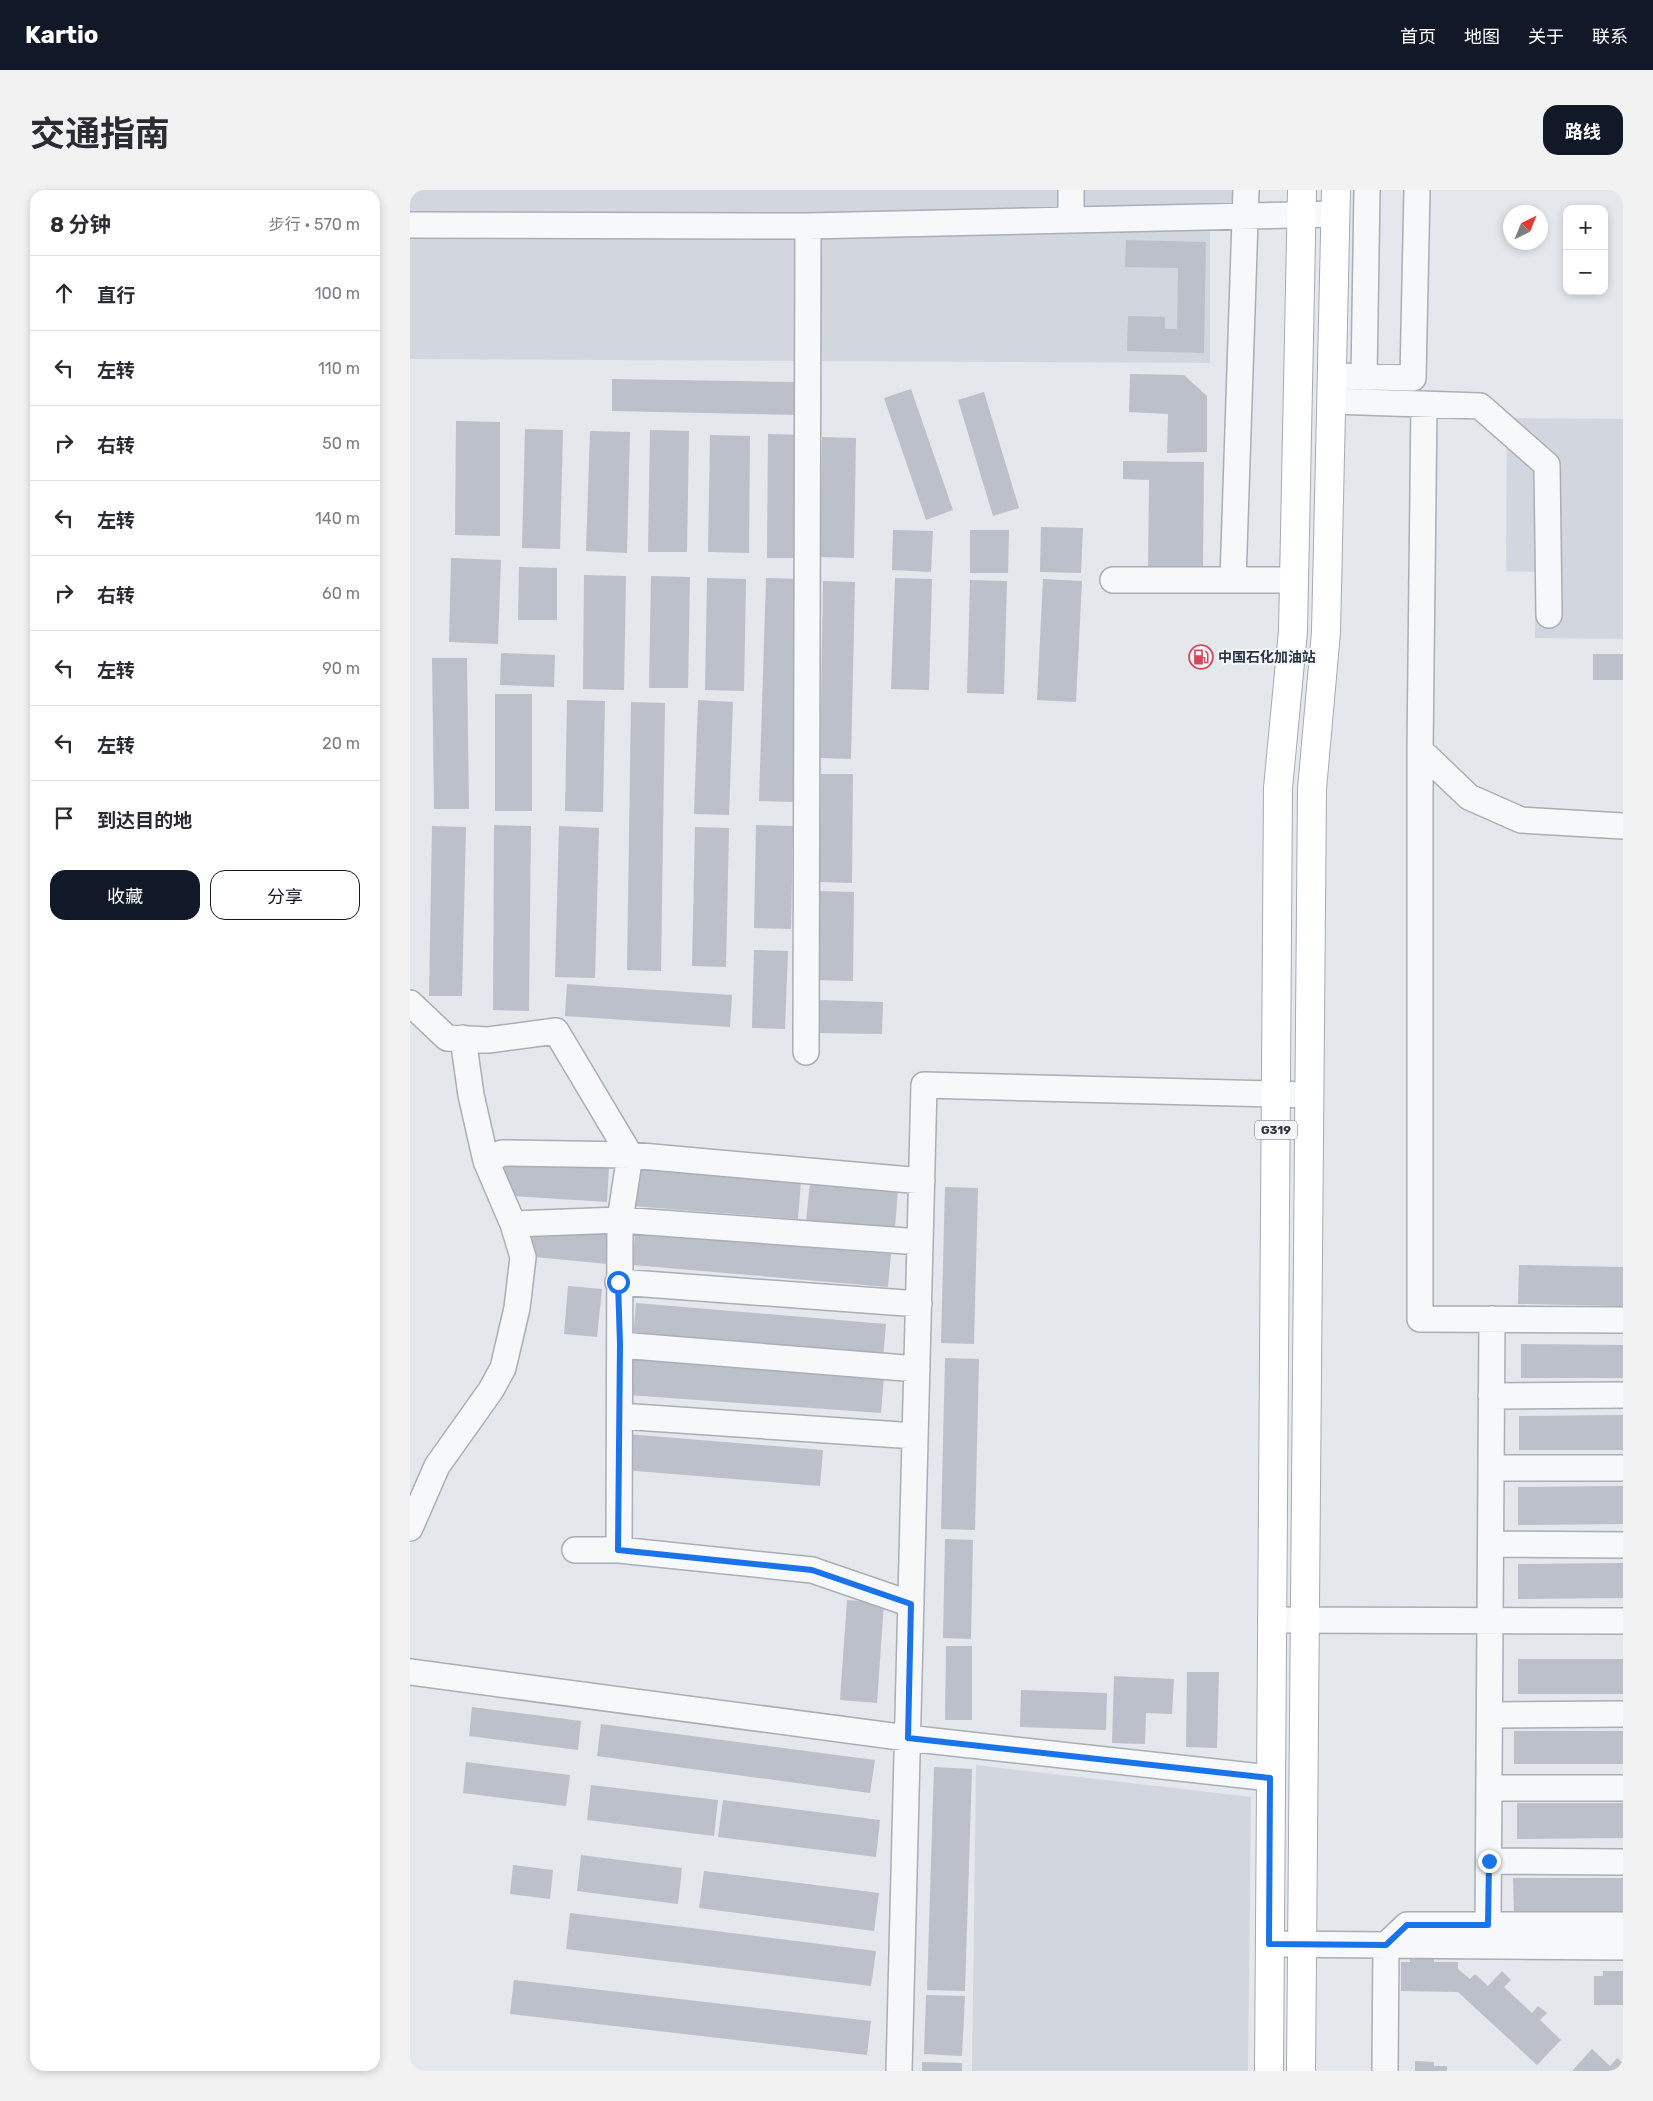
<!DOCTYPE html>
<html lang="zh">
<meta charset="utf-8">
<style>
:root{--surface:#fff;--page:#f2f2f3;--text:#2b2b33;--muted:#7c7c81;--line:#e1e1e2;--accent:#111827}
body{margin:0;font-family:Rubik,"Noto Sans SC",sans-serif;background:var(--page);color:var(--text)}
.controls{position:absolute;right:15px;top:15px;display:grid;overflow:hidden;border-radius:10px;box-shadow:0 2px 8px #0003}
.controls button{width:45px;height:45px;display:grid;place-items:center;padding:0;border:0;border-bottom:1px solid var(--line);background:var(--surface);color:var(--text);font:25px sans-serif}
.compass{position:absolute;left:1093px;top:15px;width:45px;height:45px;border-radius:50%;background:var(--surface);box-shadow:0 2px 8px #0003;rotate:43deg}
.stop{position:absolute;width:15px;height:15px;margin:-11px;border:4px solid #1a73e8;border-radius:50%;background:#fff}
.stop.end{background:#1a73e8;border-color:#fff;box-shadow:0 1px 5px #0008}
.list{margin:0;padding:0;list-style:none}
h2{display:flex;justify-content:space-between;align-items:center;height:65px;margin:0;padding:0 20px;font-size:21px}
h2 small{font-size:16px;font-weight:400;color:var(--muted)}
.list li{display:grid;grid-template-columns:32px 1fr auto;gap:15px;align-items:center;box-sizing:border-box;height:75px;padding:0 20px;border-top:1px solid var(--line)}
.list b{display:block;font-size:19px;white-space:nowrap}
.list em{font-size:16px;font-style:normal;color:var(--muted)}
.actions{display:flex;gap:10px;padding:15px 20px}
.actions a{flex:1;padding:11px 0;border:1px solid var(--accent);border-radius:15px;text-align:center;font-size:18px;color:var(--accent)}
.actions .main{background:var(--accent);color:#fff}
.icon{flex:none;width:28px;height:28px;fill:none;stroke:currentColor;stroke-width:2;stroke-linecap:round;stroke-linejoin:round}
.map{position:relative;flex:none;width:1213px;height:1881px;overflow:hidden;border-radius:15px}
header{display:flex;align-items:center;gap:30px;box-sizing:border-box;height:70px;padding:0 25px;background:var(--accent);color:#fff}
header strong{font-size:24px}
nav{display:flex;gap:28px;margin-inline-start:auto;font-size:18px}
.intro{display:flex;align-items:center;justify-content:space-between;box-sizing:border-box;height:120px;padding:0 30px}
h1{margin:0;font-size:35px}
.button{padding:12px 22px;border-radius:15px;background:var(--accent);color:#fff;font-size:18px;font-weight:700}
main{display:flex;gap:30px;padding:0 30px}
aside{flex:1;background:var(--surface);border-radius:15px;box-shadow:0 2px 8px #0003}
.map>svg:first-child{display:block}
</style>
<header>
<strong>Kartio</strong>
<nav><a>首页</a><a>地图</a><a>关于</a><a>联系</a></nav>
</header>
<div class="intro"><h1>交通指南</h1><a class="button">路线</a></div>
<main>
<aside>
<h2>8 分钟<small>步行 · 570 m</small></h2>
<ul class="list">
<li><svg class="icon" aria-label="ahead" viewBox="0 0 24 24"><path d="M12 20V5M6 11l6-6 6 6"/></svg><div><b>直行</b></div><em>100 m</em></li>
<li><svg class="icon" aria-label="left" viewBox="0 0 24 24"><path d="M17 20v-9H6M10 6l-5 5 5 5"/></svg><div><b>左转</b></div><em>110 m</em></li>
<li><svg class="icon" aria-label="right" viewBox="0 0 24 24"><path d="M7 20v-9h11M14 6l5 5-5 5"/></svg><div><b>右转</b></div><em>50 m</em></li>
<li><svg class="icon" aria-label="left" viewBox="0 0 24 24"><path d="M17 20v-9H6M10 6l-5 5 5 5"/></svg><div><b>左转</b></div><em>140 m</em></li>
<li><svg class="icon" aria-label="right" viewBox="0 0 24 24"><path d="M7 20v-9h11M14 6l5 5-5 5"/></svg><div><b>右转</b></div><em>60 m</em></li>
<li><svg class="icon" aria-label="left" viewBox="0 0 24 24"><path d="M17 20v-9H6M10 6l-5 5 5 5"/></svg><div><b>左转</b></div><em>90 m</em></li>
<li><svg class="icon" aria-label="left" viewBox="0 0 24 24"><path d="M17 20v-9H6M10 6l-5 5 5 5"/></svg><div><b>左转</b></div><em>20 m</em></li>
<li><svg class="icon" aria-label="arrive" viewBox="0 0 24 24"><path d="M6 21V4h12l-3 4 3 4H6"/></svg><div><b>到达目的地</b></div></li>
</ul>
<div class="actions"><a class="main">收藏</a><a>分享</a></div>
</aside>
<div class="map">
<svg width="1213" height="1881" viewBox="0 0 1213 1881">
<rect width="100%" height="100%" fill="#e4e7ec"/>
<!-- built -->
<path fill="#d2d6de" d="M0,0H826V5L800,39V173L0,169Z
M1097,228L1213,229V449L1125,448V382L1096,381Z
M566,1575L841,1607L838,1881H562Z"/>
<!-- building -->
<path fill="#bbc0ca" d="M716,50L796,52L794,163L717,161L718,126L755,127V139H767L768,78L715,77Z
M720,184L774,185L797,206V262L757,263L758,224L719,222Z
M202,189L389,192V225L202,221Z
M501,199L543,320L516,330L474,208Z
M574,202L609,318L583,326L548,210Z
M46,231L90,232V346L45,345Z
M115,239L153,240L150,359L112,358Z
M240,240L279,241L277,362H238Z
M180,241L220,242L217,363L176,361Z
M358,244L391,245L389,368H357Z
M300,245L340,246L339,363L298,362Z
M412,247L446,248L444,368L410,367Z
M713,271L794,272L793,379H738L739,290L713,289Z
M631,337L673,338L671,383L630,382Z
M483,340L523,341L521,382L482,380Z
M560,340H599L598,383H560Z
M41,368L91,370L88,454L39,452Z
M109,377L147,378V430H108Z
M174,385L216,386L214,500L173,499Z
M241,386L280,387L278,498H239Z
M297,388L336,389L334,501L295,500Z
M356,388L390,389L384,612L349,611Z
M485,388L522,389L519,500L481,499Z
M633,389L672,391L666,512L627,510Z
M560,390L597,391L594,504L557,503Z
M413,391L445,392L441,569L410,568Z
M91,463L145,465L144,497L90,495Z
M1183,464H1213V490H1183Z
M22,468H57L59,619H24Z
M85,504H122V621H85Z
M157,510L195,511L193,622L155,621Z
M288,510L323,512L319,625L284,624Z
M221,512L255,513L251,781L217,780Z
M411,584H443L442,693L409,692Z
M84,635L121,636L119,821L83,820Z
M346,635L383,636L381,739L344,738Z
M22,636L56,637L52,806H19Z
M149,636L189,638L185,788L145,787Z
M285,637L319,638L316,777L282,776Z
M408,701L444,702L443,791L406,790Z
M344,760L378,761L375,839L342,838Z
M157,794L322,805L320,837L155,826Z
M406,810L473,812L472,844L405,843Z
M88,971L199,978L197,1012L86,1005Z
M223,978L391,992L388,1029L221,1016Z
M400,993L488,1000L485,1038L396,1031Z
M535,997L568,998L564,1154L531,1153Z
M117,1035L200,1041L198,1074L114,1066Z
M225,1043L481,1064L478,1097L223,1075Z
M1109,1075L1213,1077V1116L1108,1114Z
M158,1096L192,1099L187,1147L154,1144Z
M226,1113L476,1134L473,1169L223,1148Z
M1111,1154L1213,1155V1188H1111Z
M220,1168L474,1187L471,1223L218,1205Z
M535,1168L569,1169L565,1340L531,1339Z
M1213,1225V1260H1109V1226Z
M217,1244L413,1260L410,1296L214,1280Z
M1213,1296V1334L1108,1335V1297Z
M535,1349L563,1350L561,1449L533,1448Z
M1213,1373V1408L1108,1409V1374Z
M437,1410L474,1413L467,1513L430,1510Z
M536,1456H562V1530H535Z
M1108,1469H1213V1504H1108Z
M777,1482H809L807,1558L776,1557Z
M704,1486L764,1489L762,1524L736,1523L735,1554L702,1553Z
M611,1500L697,1503L696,1540L610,1537Z
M62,1517L171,1531L168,1560L59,1546Z
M191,1534L465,1570L460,1603L187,1566Z
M1104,1541H1213V1574H1104Z
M56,1572L160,1585L156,1616L53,1603Z
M524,1577L562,1579L555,1801L517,1800Z
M181,1595L308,1610L304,1646L177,1630Z
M313,1610L470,1630L466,1667L308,1647Z
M1107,1613H1213V1648L1107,1649Z
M171,1665L272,1678L268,1714L167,1701Z
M103,1675L143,1680L140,1709L100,1704Z
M294,1681L469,1703L464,1741L289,1718Z
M1103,1688H1213V1724L1104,1725Z
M160,1723L466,1761L461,1796L156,1759Z
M1000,1767H1024V1772H1048V1779L1060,1789L1065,1784L1078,1796L1092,1781L1101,1790L1094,1797L1122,1823L1128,1816L1137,1823L1130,1830L1151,1850L1127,1875L1048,1802L991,1801V1772H1000Z
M1193,1781H1213V1815H1184V1786H1193Z
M104,1790L461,1831L457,1865L100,1824Z
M516,1805L555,1806L552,1866L514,1864Z
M1182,1859L1200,1876L1207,1868L1213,1873V1876L1209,1881H1162Z
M1005,1871L1024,1872V1876H1037V1881H1005Z
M512,1872L552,1873V1881H512Z"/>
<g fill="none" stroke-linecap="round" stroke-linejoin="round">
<!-- minor casing -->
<g stroke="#a9aeb7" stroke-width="28">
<path id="minor" d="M661,0V30
M0,35L398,36L926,24
M922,186L1003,188L1007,0
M954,187L957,0
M922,211L1070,216L1137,275L1139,425
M1014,214L1010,560V1129L1213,1130
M703,390H884
M823,390L836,0
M1010,560L1059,607L1111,630L1213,636
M0,813L37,848L78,850L146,841L220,965L210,1030L209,1360
M396,862L398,36
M76,971L92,963L220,965L512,991
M103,1034L210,1030L510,1052
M208,1092L509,1114
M210,1155L507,1179
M1081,1206L1213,1205
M210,1226L505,1246
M1081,1278H1213
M0,1338L27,1276L81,1200L93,1178L107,1118L113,1067L103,1034L76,971L61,905L53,848
M1081,1354L1213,1355
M165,1360H209L402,1380L501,1414
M861,1430L1213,1431
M0,1482L497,1548L860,1588
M1080,1525L1213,1524
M1079,1598H1213
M1079,1671L1213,1672
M1078,1735L1082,1129
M859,1754L976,1755L997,1735H1213
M489,1881L514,895L899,905
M975,1881L976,1755L1213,1757"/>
</g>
<!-- major casing -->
<g stroke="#a3abb8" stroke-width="30">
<path id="major" d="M859,1881L868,598L883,441L892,0
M891,1881L902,599L916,442L926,0"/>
</g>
<!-- minor -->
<use href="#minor" stroke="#f7f8fa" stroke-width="25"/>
<!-- major -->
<use href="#major" stroke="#fff" stroke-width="28"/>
</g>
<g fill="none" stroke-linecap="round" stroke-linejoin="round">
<!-- route -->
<path stroke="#1a73e8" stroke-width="6" d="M208,1092L210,1154L208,1360L402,1380L501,1414L498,1548L860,1588L859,1754L976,1755L997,1735H1078L1079,1671"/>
</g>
<!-- icons -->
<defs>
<g id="fuel-ring" transform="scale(1.25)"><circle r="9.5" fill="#f4f6f9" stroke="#d1495b" stroke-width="1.5"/><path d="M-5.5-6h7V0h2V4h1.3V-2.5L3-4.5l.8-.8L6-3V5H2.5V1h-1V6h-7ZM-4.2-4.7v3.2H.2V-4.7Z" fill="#d1495b"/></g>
</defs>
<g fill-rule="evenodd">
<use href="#fuel-ring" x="791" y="467"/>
</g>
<g text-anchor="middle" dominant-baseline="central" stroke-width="4" stroke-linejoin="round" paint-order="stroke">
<!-- shield labels -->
<rect fill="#f4f6f9" stroke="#676e7b" stroke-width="1" x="845" y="930.5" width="42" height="19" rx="4"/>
<g font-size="12" font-weight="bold" fill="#2b3445">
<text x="866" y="940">G319</text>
</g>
<!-- poi labels -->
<g font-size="14" font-weight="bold" fill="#2b3445" stroke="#f4f6f9" text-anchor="start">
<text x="808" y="467">中国石化加油站</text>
</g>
</g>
</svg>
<div class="controls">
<button>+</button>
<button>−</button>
</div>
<svg class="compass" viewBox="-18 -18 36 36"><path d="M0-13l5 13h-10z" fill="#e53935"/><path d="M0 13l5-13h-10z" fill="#7c7c81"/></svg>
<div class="stop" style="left:208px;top:1092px"></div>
<div class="stop end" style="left:1079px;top:1671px"></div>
</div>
</main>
